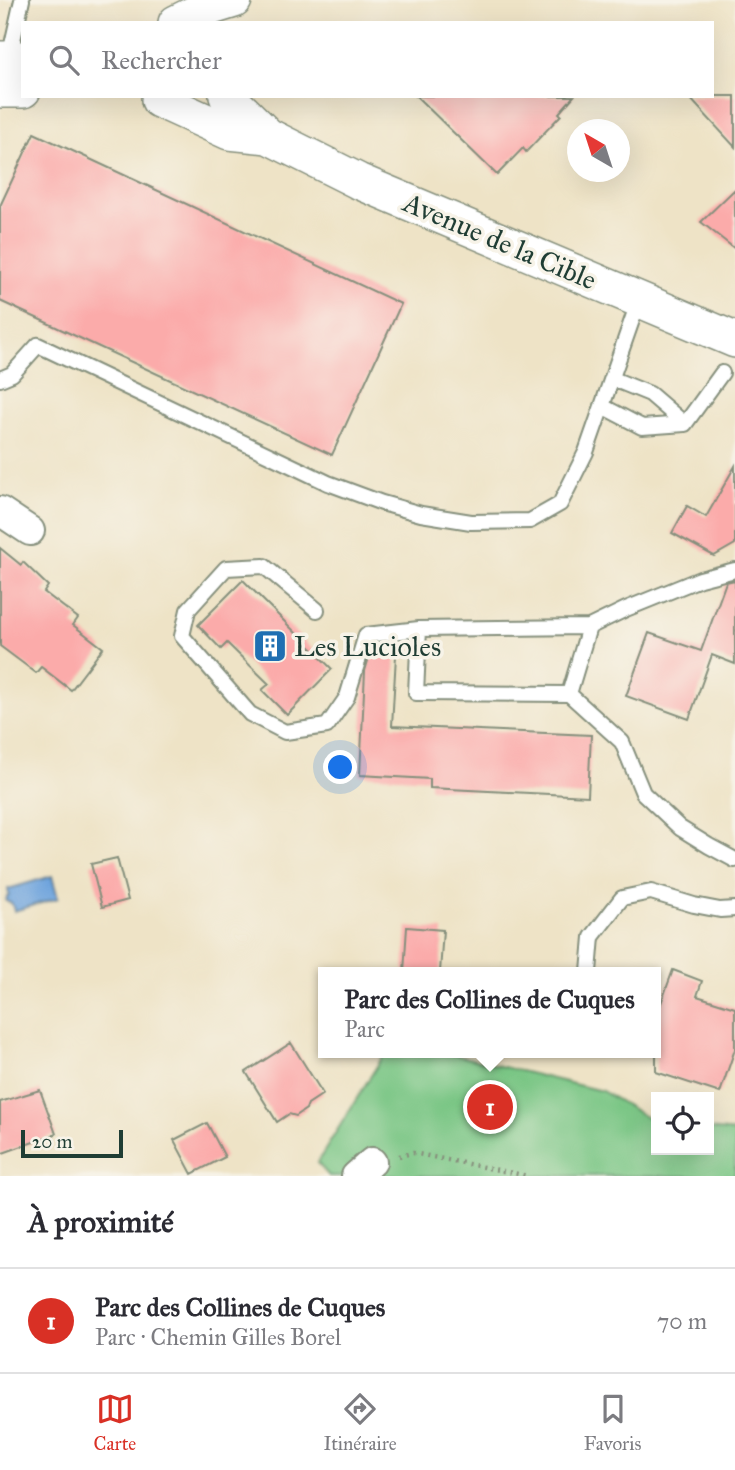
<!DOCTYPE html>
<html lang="fr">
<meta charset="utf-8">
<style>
:root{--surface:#fff;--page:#f7f7f7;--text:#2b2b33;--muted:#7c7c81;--line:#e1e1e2;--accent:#d93025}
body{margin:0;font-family:"IM FELL Great Primer",serif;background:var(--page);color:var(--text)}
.controls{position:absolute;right:21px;bottom:21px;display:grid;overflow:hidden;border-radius:0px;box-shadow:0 7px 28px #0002}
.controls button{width:63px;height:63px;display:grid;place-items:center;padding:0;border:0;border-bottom:2px solid var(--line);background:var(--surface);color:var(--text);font:35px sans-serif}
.compass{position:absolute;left:567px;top:119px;width:63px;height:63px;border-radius:50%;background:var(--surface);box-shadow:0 7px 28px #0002;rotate:321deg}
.scale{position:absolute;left:21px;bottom:18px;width:102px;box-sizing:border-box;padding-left:7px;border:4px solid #1f3d34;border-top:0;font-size:19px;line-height:24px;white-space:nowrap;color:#1f3d34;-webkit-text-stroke:5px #f7f3e8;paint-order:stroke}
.you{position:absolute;left:341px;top:768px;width:24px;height:24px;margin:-18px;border:5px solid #fff;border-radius:50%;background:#1a73e8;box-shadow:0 0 0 10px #1a73e833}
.badge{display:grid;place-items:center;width:46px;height:46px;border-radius:50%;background:var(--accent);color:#fff;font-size:23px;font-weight:700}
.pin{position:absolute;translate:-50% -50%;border:4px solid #fff;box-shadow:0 2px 7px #0006}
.popup{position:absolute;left:318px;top:967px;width:343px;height:91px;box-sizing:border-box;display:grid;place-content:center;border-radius:0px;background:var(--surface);filter:drop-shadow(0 2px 5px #0005);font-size:23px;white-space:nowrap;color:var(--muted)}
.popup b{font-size:26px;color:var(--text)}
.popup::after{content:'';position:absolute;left:50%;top:100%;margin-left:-14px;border:14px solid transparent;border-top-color:var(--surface)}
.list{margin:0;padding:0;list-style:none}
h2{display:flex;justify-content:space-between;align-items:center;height:91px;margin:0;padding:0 28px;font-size:30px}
h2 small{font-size:23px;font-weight:400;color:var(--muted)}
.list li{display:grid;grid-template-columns:46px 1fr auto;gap:21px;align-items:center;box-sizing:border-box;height:105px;padding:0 28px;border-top:2px solid var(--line)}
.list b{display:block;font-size:26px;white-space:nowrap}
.list p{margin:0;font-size:23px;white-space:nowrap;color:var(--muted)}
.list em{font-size:23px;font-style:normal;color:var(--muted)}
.icon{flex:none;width:38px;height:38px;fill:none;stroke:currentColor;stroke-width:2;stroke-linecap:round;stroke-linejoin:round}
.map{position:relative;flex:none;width:735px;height:1176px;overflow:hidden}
.search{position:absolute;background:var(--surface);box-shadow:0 7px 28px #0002;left:21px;right:21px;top:21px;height:77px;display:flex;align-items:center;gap:18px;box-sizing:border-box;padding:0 24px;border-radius:0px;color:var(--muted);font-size:26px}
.sheet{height:196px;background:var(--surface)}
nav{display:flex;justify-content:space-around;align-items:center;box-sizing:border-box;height:98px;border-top:2px solid var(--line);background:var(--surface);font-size:19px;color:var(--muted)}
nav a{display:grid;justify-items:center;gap:4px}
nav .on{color:var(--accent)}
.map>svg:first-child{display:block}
</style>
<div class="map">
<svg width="735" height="1176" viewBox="0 0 735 1176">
<rect width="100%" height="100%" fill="#f7f3e8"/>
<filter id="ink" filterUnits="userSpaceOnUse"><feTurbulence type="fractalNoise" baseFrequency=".0143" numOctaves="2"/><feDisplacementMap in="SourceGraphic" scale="14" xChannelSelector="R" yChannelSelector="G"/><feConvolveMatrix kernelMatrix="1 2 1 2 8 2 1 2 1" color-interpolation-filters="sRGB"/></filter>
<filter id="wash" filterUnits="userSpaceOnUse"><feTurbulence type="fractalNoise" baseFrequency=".00686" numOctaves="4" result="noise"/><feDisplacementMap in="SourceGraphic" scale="28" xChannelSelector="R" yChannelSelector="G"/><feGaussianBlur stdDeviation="1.57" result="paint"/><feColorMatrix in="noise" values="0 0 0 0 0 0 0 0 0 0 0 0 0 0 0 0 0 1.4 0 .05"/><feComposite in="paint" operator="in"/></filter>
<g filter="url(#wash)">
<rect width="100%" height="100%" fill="#eee3c6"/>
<!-- green -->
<path fill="#7ac685" stroke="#4c825c" stroke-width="2" d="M385,1053H447L602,1091L656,1123V1150H709V1129L735,1132V1176H329L317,1163Z"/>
<!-- water -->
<path fill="#70a4dd" stroke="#487088" stroke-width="2" d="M52,876L58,898L14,911L12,904L6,901L7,897L9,895L8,889Z"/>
<g id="blocks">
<!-- building -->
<path fill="#fbabaa" d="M416,96H574L559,113L561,115L526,152L523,148L497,175Z
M688,96H735V147Z
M34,133L401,304L332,455L0,301V206Z
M735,189V249L701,222Z
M735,466V544L714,556L672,533L687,506L706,517Z
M0,548L21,565L23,562L48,586L44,592L78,618L73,625L103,648L71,690L41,667L36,673L0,646Z
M243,580L332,669L287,715L262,690L269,684L227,643L221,649L198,625Z
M735,580V664L712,655L689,719L626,696L649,633L701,651L726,582Z
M370,654L396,655L392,726L591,735L588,796L430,788V779L360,775L365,671Z
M117,858L128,900L102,907L91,864Z
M407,927L443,930L440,972H404Z
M673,970L702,981L697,996L735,1008V1049L720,1093L656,1072V1017Z
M291,1043L323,1094L308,1104L306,1109L296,1116L289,1114L277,1122L246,1072Z
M40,1090L56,1134L0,1154V1102Z
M207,1123L225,1157L192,1174L174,1140Z"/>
</g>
</g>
<g filter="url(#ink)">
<use href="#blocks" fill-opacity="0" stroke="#86907d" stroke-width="2"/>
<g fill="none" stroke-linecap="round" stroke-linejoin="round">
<!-- service casing -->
<g stroke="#86907d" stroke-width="18">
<path id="service" d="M9,58L22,0
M0,379L12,374L38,345L328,483L382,503L421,514L471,522L530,521L560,504L586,452L639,300
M613,379L650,394L685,424
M602,406L642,427L685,424L722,373
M317,610L264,566L226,568L188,610L182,636L250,714L285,732L327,726L347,697L366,635L419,629
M589,627L569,694L416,693L419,629L589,627L626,609L700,579L735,570
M569,694L622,742L643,793L680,828L709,846L735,860
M589,972L592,937L622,898L651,892L694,905L720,910L735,909"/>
</g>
<!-- minor casing -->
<g stroke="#86907d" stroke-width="32">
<path id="minor" d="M0,511L30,531
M356,1176L372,1162"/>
</g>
<!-- tertiary casing -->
<g stroke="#86907d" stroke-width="38">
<path id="tertiary" d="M176,23L202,10L234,0
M0,59H23
M0,90H23
M227,96L268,136L358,181L735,340
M159,100L229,132L268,136"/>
</g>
<!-- path -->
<path stroke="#86907d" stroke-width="4.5" stroke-dasharray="2 5" stroke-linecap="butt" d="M399,1156L413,1153L528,1176"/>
<!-- service -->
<use href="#service" stroke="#fff" stroke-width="14"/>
<!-- minor -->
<use href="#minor" stroke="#fff" stroke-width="28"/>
<!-- tertiary -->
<use href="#tertiary" stroke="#fff" stroke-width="35"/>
</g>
</g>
<!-- icons -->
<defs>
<g id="building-square" transform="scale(1.75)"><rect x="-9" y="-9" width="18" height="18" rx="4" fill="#1f6fb2" stroke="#f7f3e8"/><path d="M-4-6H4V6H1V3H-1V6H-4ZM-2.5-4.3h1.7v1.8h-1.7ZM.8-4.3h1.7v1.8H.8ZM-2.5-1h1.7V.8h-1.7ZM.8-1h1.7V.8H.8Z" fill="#fff"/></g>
</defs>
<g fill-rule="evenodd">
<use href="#building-square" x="270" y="646"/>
</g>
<g text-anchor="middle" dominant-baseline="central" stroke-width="7" stroke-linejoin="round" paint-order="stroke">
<!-- street labels -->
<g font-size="28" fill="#1f3d34" stroke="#f7f3e8">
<text transform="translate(500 241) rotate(23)">Avenue de la Cible</text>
</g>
<!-- poi labels -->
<g font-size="28" fill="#1f3d34" stroke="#f7f3e8" text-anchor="start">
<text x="294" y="646">Les Lucioles</text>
</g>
</g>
</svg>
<div class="controls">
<button><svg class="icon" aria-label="locate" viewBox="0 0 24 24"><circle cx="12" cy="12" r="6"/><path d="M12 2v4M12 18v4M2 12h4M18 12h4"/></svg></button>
</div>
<svg class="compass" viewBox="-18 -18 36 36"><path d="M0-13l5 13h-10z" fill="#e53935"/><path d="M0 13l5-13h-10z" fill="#7c7c81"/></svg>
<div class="scale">20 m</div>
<div class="you"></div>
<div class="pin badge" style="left:490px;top:1107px">1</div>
<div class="popup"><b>Parc des Collines de Cuques</b>Parc</div>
<div class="search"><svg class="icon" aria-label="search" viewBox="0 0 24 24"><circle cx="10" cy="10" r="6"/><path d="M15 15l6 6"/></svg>Rechercher</div>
</div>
<section class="sheet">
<h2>À proximité<small></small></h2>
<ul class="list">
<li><span class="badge">1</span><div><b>Parc des Collines de Cuques</b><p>Parc · Chemin Gilles Borel</p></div><em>70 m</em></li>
</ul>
</section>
<nav>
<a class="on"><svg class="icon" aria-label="map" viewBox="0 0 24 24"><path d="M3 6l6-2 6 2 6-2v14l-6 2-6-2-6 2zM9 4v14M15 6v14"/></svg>Carte</a>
<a><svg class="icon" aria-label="directions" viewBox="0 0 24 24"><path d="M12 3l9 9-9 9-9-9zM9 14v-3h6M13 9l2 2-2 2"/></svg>Itinéraire</a>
<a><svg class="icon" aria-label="saved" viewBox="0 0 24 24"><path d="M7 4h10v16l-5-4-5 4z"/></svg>Favoris</a>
</nav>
